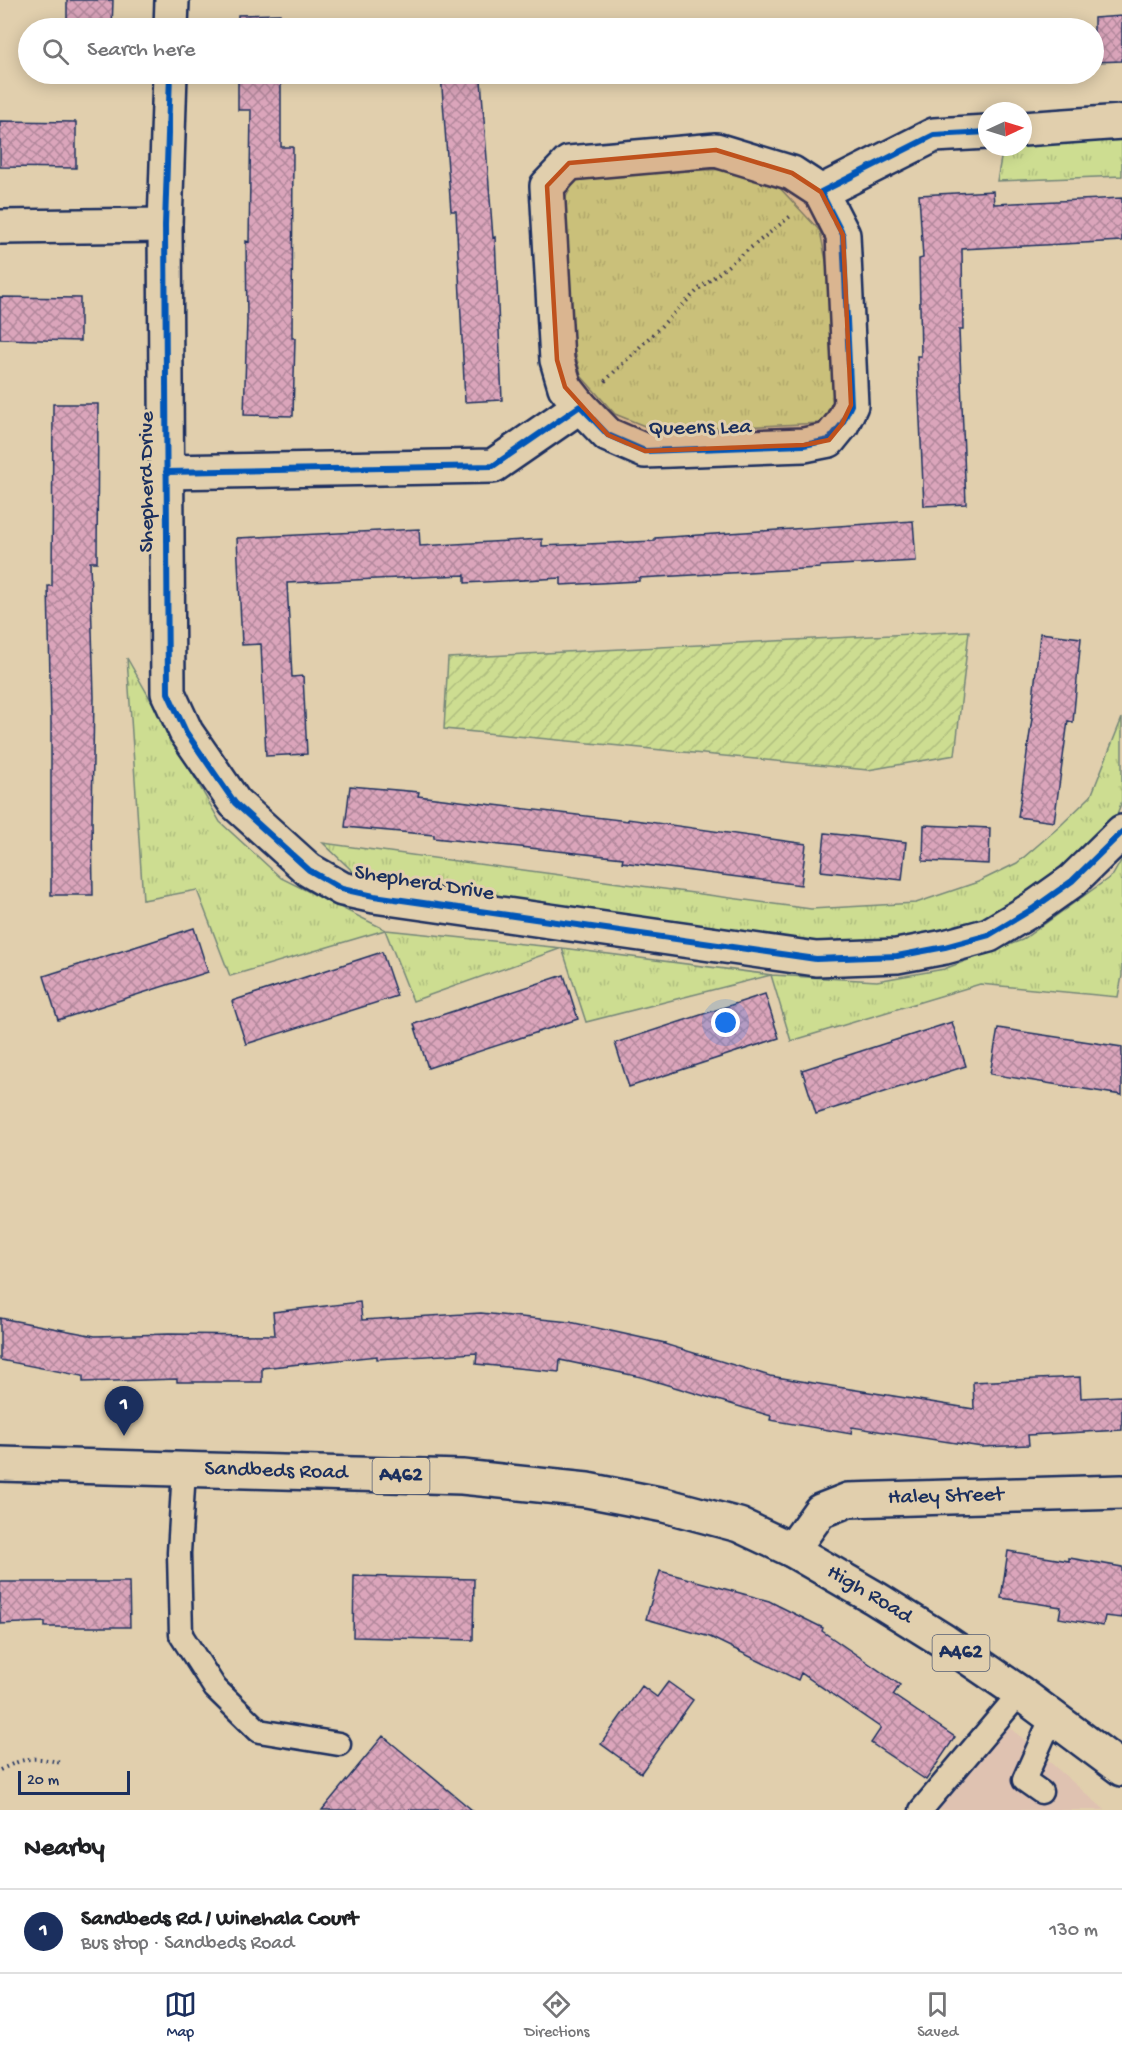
<!DOCTYPE html>
<meta charset="utf-8">
<style>
:root{--surface:#fff;--page:#f2f2f2;--text:#202124;--muted:#757577;--line:#e0e0e0;--accent:#1b2f5e}
body{margin:0;font-family:"Gochi Hand",sans-serif;background:var(--page);color:var(--text)}
.compass{position:absolute;left:978px;top:102px;width:54px;height:54px;border-radius:50%;background:var(--surface);box-shadow:0 3px 15px #0003;rotate:86deg}
.scale{position:absolute;left:18px;bottom:15px;width:112px;box-sizing:border-box;padding-left:6px;border:3px solid #1b2f5e;border-top:0;font-size:16px;line-height:21px;white-space:nowrap;color:#1b2f5e;-webkit-text-stroke:4px #e1cfad;paint-order:stroke}
.you{position:absolute;left:726px;top:1023px;width:21px;height:21px;margin:-15px;border:4px solid #fff;border-radius:50%;background:#1a73e8;box-shadow:0 0 0 9px #1a73e833}
.badge{display:grid;place-items:center;width:39px;height:39px;border-radius:50%;background:var(--accent);color:#fff;font-size:20px;font-weight:700}
.pin{position:absolute;translate:-50% -50px;filter:drop-shadow(0 2px 3px #0008)}
.pin::after{content:'';position:absolute;top:32px;width:21px;height:18px;background:inherit;clip-path:polygon(0 0,100% 0,50% 100%)}
.list{margin:0;padding:0;list-style:none}
h2{display:flex;justify-content:space-between;align-items:center;height:78px;margin:0;padding:0 24px;font-size:26px}
h2 small{font-size:20px;font-weight:400;color:var(--muted)}
.list li{display:grid;grid-template-columns:39px 1fr auto;gap:18px;align-items:center;box-sizing:border-box;height:84px;padding:0 24px;border-top:2px solid var(--line)}
.list b{display:block;font-size:22px;white-space:nowrap}
.list p{margin:0;font-size:20px;white-space:nowrap;color:var(--muted)}
.list em{font-size:20px;font-style:normal;color:var(--muted)}
.icon{flex:none;width:33px;height:33px;fill:none;stroke:currentColor;stroke-width:2;stroke-linecap:round;stroke-linejoin:round}
.map{position:relative;flex:none;width:1122px;height:1810px;overflow:hidden}
.search{position:absolute;background:var(--surface);box-shadow:0 3px 15px #0003;left:18px;right:18px;top:18px;height:66px;display:flex;align-items:center;gap:15px;box-sizing:border-box;padding:0 21px;border-radius:33px;color:var(--muted);font-size:22px}
.sheet{height:162px;background:var(--surface)}
nav{display:flex;justify-content:space-around;align-items:center;box-sizing:border-box;height:84px;border-top:2px solid var(--line);background:var(--surface);font-size:16px;color:var(--muted)}
nav a{display:grid;justify-items:center;gap:3px}
nav .on{color:var(--accent)}
.map>svg:first-child{display:block}
</style>
<div class="map">
<svg width="1122" height="1810" viewBox="0 0 1122 1810">
<defs>
<pattern id="grass-tufts" width="24" height="20" patternUnits="userSpaceOnUse" patternTransform="scale(1.5)"><rect width="24" height="20" fill="#cddd91"/><path d="M3 7l-1-3M5 7V3M7 7l1-3M15 17l-1-3M17 17v-4M19 17l1-3" fill="none" stroke="#afbe7f"/></pattern>
<pattern id="garden-furrows" width="10" height="10" patternUnits="userSpaceOnUse" patternTransform="scale(1.5)"><rect width="10" height="10" fill="#cddd91"/><path d="M-1 1l2-2M0 10L10 0M9 11l2-2" fill="none" stroke="#afbe7f"/></pattern>
<pattern id="building-cross-hatch" width="8" height="8" patternUnits="userSpaceOnUse" patternTransform="scale(1.5)"><rect width="8" height="8" fill="#dba5bb"/><path d="M0 0l8 8M0 8l8-8" fill="none" stroke="#b1879b"/></pattern>
</defs>
<rect width="100%" height="100%" fill="#e1cfad"/>
<filter id="ink" filterUnits="userSpaceOnUse"><feTurbulence type="fractalNoise" baseFrequency=".0167" numOctaves="2"/><feDisplacementMap in="SourceGraphic" scale="12" xChannelSelector="R" yChannelSelector="G"/><feConvolveMatrix kernelMatrix="1 2 1 2 8 2 1 2 1" color-interpolation-filters="sRGB"/></filter>
<g filter="url(#ink)">
<!-- built -->
<path fill="#dfc2b1" d="M991,1711L1105,1810H912Z"/>
<!-- grass -->
<path fill="url(#grass-tufts)" stroke="#748678" stroke-width="1.5" d="M1122,136V176L997,181L1003,147H1023V141Z
M732,169L777,185L820,231L832,291L835,399L821,423L657,431L615,414L581,376L567,318L563,202L575,181L607,174Z
M127,658L220,822L281,878L386,930L562,948L772,975L877,981L944,969L1022,940L1113,875L1122,859V976L1118,997L980,984L791,1041L771,975L586,1022L562,948L413,1001L385,930L230,976L197,890L143,900Z
M1122,718V801L1114,822L1074,860L1032,891L981,919L880,945L783,942L364,882L323,843L811,909L916,903L978,882L1017,863L1059,827L1091,796Z"/>
<!-- garden -->
<path fill="url(#garden-furrows)" stroke="#748678" stroke-width="1.5" d="M969,631L955,755L868,770L444,729L448,658Z"/>
<!-- building -->
<path fill="url(#building-cross-hatch)" stroke="#1b2f5e" stroke-width="1.5" d="M67,0H113L112,28H67Z
M280,14V28H238V15Z
M1122,16V61L1094,62V18Z
M697,22V28H587Z
M238,74H281V147H293L292,338H295L293,416L244,415L247,320L246,241L249,242L251,110H238Z
M441,74H586L481,80L493,238L495,237L502,400L465,402L456,211H451Z
M0,121L76,122V168L0,167Z
M993,191L994,204L1122,198V241L962,249L963,330H959L966,504L924,506L917,356H921L919,259L923,258L919,195Z
M0,297L80,298V341L0,339Z
M53,404H98L97,562H90L94,697L92,819L93,895H51V722L48,586H52Z
M913,521L916,561L820,566V568L639,578V581L561,585V578L465,583V575L287,583L292,677L303,676L307,754L266,756L261,644L242,645L237,538L419,529L420,546L542,539V546L655,541V538Z
M1040,633L1081,638L1073,722L1068,721L1054,822L1018,817L1032,718H1031Z
M350,786L419,792L418,796L628,821V819L806,844L801,885L622,862L623,858L434,838V835L345,827Z
M924,825L990,828L989,864L923,861Z
M825,833L906,842L902,880L821,871Z
M194,928L208,972L58,1020L44,976Z
M382,952L397,996L246,1044L232,1001Z
M564,975L578,1019L428,1068L414,1024Z
M765,994L779,1038L629,1087L615,1043Z
M952,1022L966,1066L816,1114L802,1070Z
M998,1028L1122,1047V1095L990,1074Z
M360,1302L362,1320L481,1313L570,1322L665,1343L664,1344L770,1376L974,1409L973,1382L1080,1377L1081,1398L1122,1396V1430L1028,1435L1029,1445L982,1447L852,1427L851,1434L770,1420L771,1416L641,1377L560,1360L559,1372L476,1364L477,1353L377,1359V1356L262,1368V1382H177V1379L83,1382V1376L0,1360V1318L95,1336L169,1334L275,1335L273,1312Z
M1008,1551L1069,1561V1558L1122,1567V1618L1105,1616L1103,1626L1059,1618L1061,1607L1001,1598Z
M660,1571L769,1601L823,1628L822,1631L900,1685L893,1695L955,1737L926,1780L871,1743L881,1728L801,1673L798,1680L710,1637L646,1619Z
M354,1576L474,1579L473,1640L353,1637Z
M0,1582H129L130,1627H45V1622L0,1624Z
M668,1682L693,1700L641,1773L601,1744L642,1686L657,1697Z
M383,1736L472,1810H322Z"/>
<g fill="none" stroke-linecap="round" stroke-linejoin="round">
<!-- lane casing -->
<g stroke="#1b2f5e" stroke-width="27">
<path id="lane" d="M184,1470L179,1553L181,1635L215,1688L259,1731L339,1744
M1041,1792L1024,1780L1052,1717
M921,1810L1020,1693"/>
</g>
<!-- street casing -->
<g stroke="#1b2f5e" stroke-width="38">
<g id="street">
<path d="M171,28L172,0"/>
<path d="M170,74L165,225L168,693L186,732L235,803L309,870L342,889L374,896L816,959L897,956L945,947L989,935L1034,908L1072,881L1122,832"/>
<path d="M1023,129L1122,122"/>
<path d="M0,227L165,225"/>
<path d="M580,406L565,387L557,360L547,186L569,163L716,150L792,173L821,192"/>
<path d="M166,472L493,466L580,406L608,435L645,451L804,445L829,440L842,424L851,405L843,235L821,192L934,135L987,132"/>
<path id="s1" d="M792,1550L820,1511L848,1500L1122,1492"/>
</g>
</g>
<!-- primary casing -->
<g stroke="#1b2f5e" stroke-width="38">
<g id="primary">
<path id="s2" d="M0,1464L462,1477L587,1490L664,1505L739,1525L792,1550L875,1598L944,1641L1020,1693L1122,1769"/>
</g>
</g>
<!-- path -->
<path stroke="#1b2f5e" stroke-width="4" stroke-dasharray="1.5 4.5" stroke-linecap="butt" d="M605,381L700,288L792,215
M0,1770C26,1757 33,1756 61,1763"/>
<!-- lane -->
<use href="#lane" stroke="#e1cfad" stroke-width="22"/>
<!-- street -->
<use href="#street" stroke="#e1cfad" stroke-width="33"/>
<!-- primary -->
<use href="#primary" stroke="#e1cfad" stroke-width="33"/>
<!-- cycleway casing -->
<g stroke="#e1cfad" stroke-width="10">
<path id="cycleway" d="M170,74L165,225L168,693L186,732L235,803L309,870L342,889L374,896L816,959L897,956L945,947L989,935L1034,908L1072,881L1122,832
M166,472L493,466L580,406L608,435L645,451L804,445L829,440L842,424L851,405L843,235L821,192L934,135L987,132"/>
</g>
<!-- cycleway -->
<use href="#cycleway" stroke="#0057b8" stroke-width="6"/>
</g>
</g>
<!-- marked area -->
<path fill="#bf511c" fill-opacity="0.2" stroke="#bf511c" stroke-width="4.5" stroke-linejoin="round" d="M716,150L792,173L821,192L843,235L851,405L842,424L829,440L804,445L645,451L608,435L565,387L557,360L547,186L569,163Z"/>
<g text-anchor="middle" dominant-baseline="central" stroke-width="6" stroke-linejoin="round" paint-order="stroke">
<!-- shield labels -->
<g fill="#e1cfad" stroke="#565f76" stroke-width="1.5">
<rect x="372.5" y="1458" width="57" height="36" rx="4.5"/>
<rect x="932.5" y="1635" width="57" height="36" rx="4.5"/>
</g>
<g font-size="21" font-weight="bold" fill="#1b2f5e">
<text x="401" y="1476">A462</text>
<text x="961" y="1653">A462</text>
</g>
<!-- street labels -->
<g font-size="22" fill="#1b2f5e" stroke="#e1cfad">
<text transform="translate(700 429) rotate(-1)">Queens Lea</text>
<text transform="translate(148 482) rotate(-90)">Shepherd Drive</text>
<text transform="translate(424 884) rotate(9)">Shepherd Drive</text>
<text stroke="none"><textPath href="#s2" startOffset="276">Sandbeds Road</textPath></text>
<text stroke="none"><textPath href="#s1" startOffset="176">Haley Street</textPath></text>
<text stroke="none"><textPath href="#s2" startOffset="892">High Road</textPath></text>
</g>
</g>
</svg>
<svg class="compass" viewBox="-18 -18 36 36"><path d="M0-13l5 13h-10z" fill="#e53935"/><path d="M0 13l5-13h-10z" fill="#757577"/></svg>
<div class="scale">20 m</div>
<div class="you"></div>
<div class="pin badge" style="left:124px;top:1436px">1</div>
<div class="search"><svg class="icon" aria-label="search" viewBox="0 0 24 24"><circle cx="10" cy="10" r="6"/><path d="M15 15l6 6"/></svg>Search here</div>
</div>
<section class="sheet">
<h2>Nearby<small></small></h2>
<ul class="list">
<li><span class="badge">1</span><div><b>Sandbeds Rd / Winehala Court</b><p>Bus stop · Sandbeds Road</p></div><em>130 m</em></li>
</ul>
</section>
<nav>
<a class="on"><svg class="icon" aria-label="map" viewBox="0 0 24 24"><path d="M3 6l6-2 6 2 6-2v14l-6 2-6-2-6 2zM9 4v14M15 6v14"/></svg>Map</a>
<a><svg class="icon" aria-label="directions" viewBox="0 0 24 24"><path d="M12 3l9 9-9 9-9-9zM9 14v-3h6M13 9l2 2-2 2"/></svg>Directions</a>
<a><svg class="icon" aria-label="saved" viewBox="0 0 24 24"><path d="M7 4h10v16l-5-4-5 4z"/></svg>Saved</a>
</nav>
